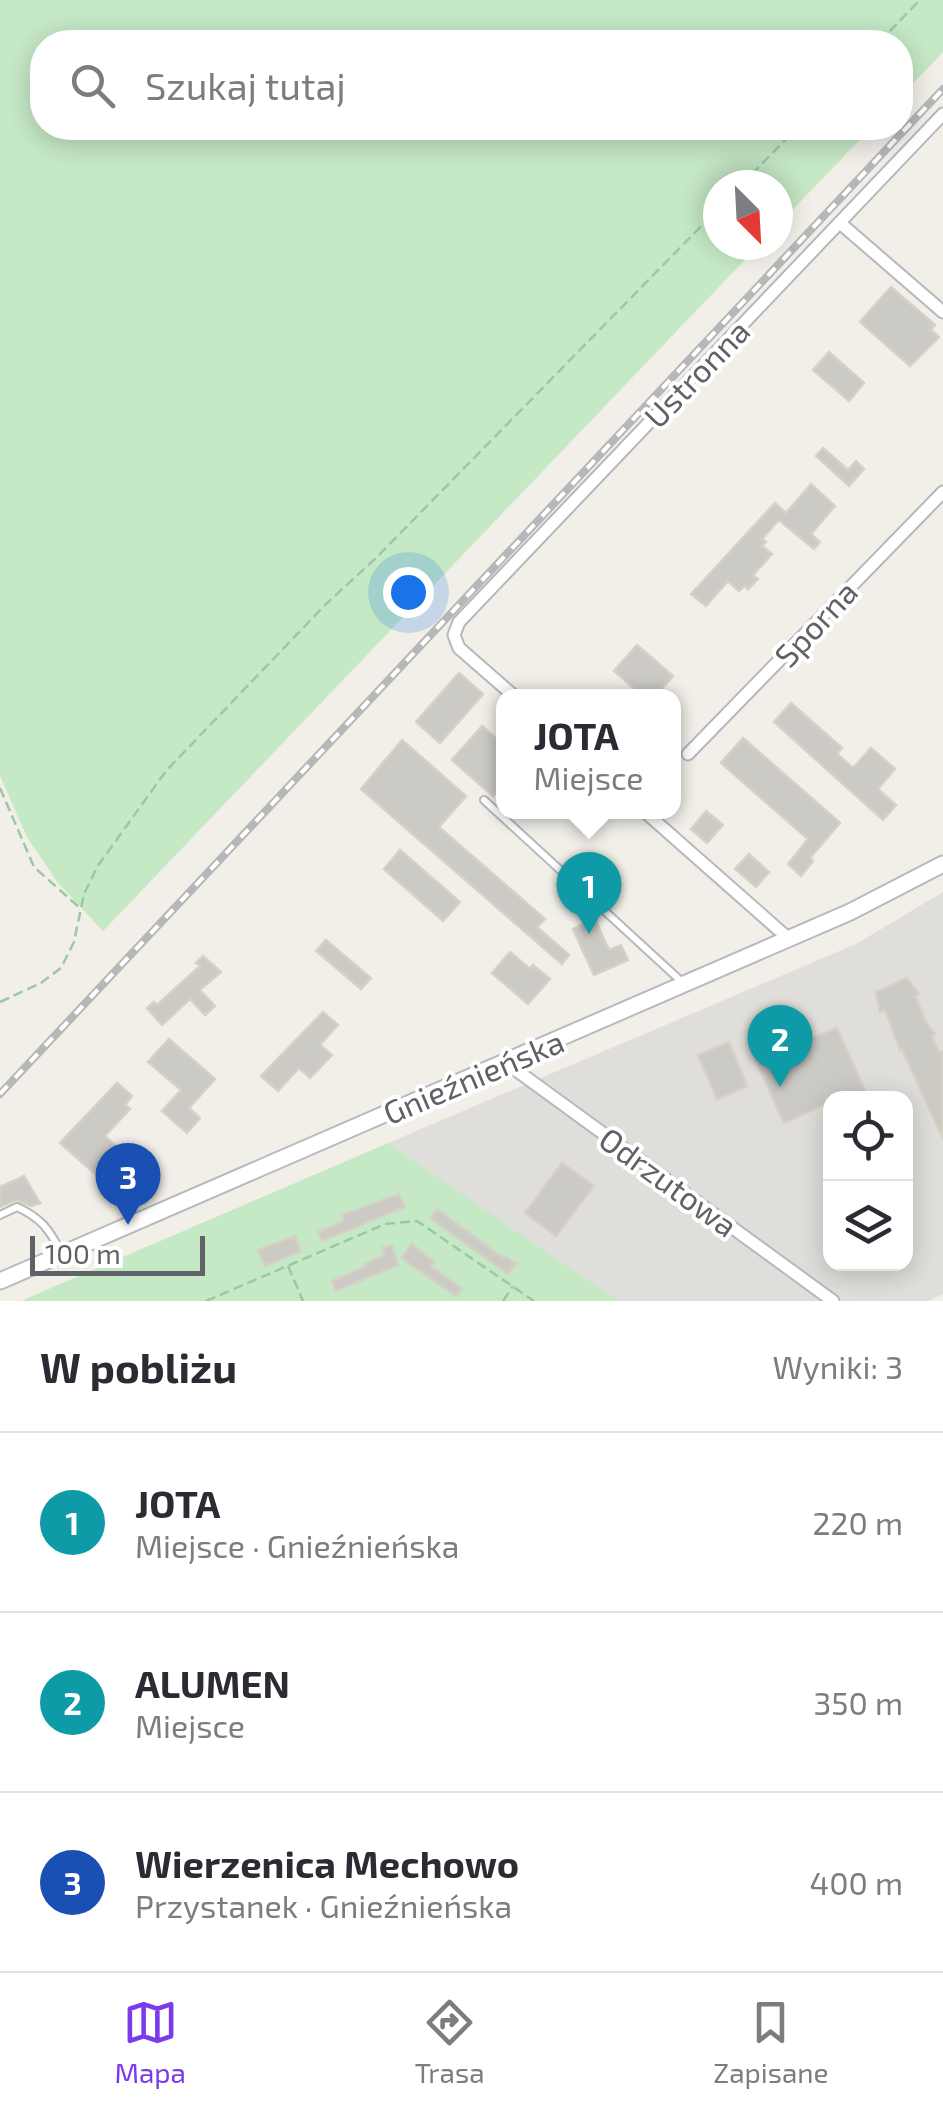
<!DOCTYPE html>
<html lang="pl">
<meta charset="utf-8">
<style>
:root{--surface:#fff;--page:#f7f7f7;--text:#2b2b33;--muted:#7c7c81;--line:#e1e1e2;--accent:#7c3aed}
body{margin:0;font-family:"Exo 2",sans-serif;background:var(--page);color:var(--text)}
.controls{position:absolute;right:30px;bottom:30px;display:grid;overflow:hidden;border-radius:20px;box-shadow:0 5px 25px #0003}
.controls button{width:90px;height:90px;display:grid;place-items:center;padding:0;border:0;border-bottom:2px solid var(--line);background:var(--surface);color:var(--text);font:50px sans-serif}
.compass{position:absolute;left:703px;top:170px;width:90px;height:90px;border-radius:50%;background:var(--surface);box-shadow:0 5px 25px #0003;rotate:156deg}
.scale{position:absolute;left:30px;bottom:25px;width:175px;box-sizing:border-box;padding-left:10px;border:5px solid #5f6368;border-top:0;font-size:28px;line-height:35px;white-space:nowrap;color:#5f6368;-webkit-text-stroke:8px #fff;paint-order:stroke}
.you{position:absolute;left:408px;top:592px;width:35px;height:35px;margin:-25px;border:8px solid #fff;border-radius:50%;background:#1a73e8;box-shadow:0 0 0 15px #1a73e833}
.badge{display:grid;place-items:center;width:65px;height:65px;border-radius:50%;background:var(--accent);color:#fff;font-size:32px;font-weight:700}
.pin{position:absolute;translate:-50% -82px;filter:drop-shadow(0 2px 5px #0008)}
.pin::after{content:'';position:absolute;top:52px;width:35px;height:30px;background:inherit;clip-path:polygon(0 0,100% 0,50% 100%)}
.popup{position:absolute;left:496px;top:689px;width:185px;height:130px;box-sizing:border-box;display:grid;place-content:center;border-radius:20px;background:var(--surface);filter:drop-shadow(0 2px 8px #0005);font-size:32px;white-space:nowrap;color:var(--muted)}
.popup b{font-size:38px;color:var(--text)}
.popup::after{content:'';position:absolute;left:50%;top:100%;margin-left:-20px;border:20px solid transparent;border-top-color:var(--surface)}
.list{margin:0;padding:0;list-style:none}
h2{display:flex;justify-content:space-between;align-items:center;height:130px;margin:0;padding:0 40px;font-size:42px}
h2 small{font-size:32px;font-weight:400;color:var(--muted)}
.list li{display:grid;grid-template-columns:65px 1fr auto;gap:30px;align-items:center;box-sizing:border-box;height:180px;padding:0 40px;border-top:2px solid var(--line)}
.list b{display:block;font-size:38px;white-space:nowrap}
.list p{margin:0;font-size:32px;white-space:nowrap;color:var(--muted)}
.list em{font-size:32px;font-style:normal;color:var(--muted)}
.icon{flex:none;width:55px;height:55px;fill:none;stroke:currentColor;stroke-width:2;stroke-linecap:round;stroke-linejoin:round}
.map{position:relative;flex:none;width:943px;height:1301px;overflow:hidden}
.search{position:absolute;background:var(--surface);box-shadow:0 5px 25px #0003;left:30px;right:30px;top:30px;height:110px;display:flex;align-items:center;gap:25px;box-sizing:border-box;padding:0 35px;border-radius:40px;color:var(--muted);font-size:38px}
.sheet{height:670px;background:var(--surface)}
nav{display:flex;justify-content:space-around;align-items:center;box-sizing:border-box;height:140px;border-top:2px solid var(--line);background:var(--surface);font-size:28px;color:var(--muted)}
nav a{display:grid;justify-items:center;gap:5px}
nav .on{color:var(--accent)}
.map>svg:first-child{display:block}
</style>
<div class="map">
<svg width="943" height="1301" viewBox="0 0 943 1301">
<rect width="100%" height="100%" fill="#f1efe8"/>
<!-- industrial -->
<path fill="#e0deda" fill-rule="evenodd" d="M943,892V1294L928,1301H617L388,1143L856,944ZM830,1098H906V1264H830Z"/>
<!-- green -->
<path fill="#c5e8c5" d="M0,0H943V52L901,96L900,42H42V128H871L778,225V185H718V245H759L103,931L58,883L27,837L0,776Z
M388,1143L618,1301H22L30,1297Z"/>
<!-- building -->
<path fill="#cccac5" stroke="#d6d1c6" stroke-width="2.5" d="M891,287L935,325L931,330L939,337L910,366L860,322Z
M829,352L864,383L849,401L813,370Z
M823,448L848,470L856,461L864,469L849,486L816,456Z
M811,484L835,506L811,534L820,542L814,549L779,520L762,539L766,542L762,546L772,554L753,575L758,579L748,589L745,585L739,591L728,581L706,606L691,594L775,503L786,513Z
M637,645L673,676L655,696H643L614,671Z
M459,673L483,694L440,743L416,722Z
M791,703L842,748L837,754L853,768L871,748L895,769L878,789L896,805L883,820L774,722Z
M482,726L504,745V784L493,796L452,760Z
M743,738L840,823L810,858L813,861L801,876L788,864L808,839L721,763Z
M402,740L466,796L439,827L545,919L537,927L569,955L562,964L361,789Z
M706,811L723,825L707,843L691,829Z
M400,850L460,902L443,921L384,869Z
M749,854L769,872L756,887L735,869Z
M595,919L609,950L621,945L628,960L594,975L573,929Z
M326,940L371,978L361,989L316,951Z
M510,952L530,969L533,965L550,979L528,1004L492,973Z
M203,956L221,972L200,990L215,1006L205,1015L190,999L162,1025L147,1008L154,1002L157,1005L200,966L196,963Z
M907,978L919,994L915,996L927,1024L935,1034L932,1036L939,1052L943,1051V1139L902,1049L900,1050L885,1010L880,1012L876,992Z
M323,1012L338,1025L320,1045L332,1055L310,1078L299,1068L278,1091L261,1076Z
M837,1028L868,1098H830V1102L784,1123L756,1061Z
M169,1039L215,1079L189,1108L200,1118L187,1133L162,1111L181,1090L148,1062Z
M729,1042L747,1086L717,1099L698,1055Z
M117,1083L132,1096L125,1105L130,1109L105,1136L117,1147L94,1173L60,1143Z
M562,1163L594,1186L556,1236L525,1213Z
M24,1176L40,1203L31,1206L16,1200L0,1207V1187Z
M399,1194L405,1207L322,1241L318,1232L344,1221L342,1215Z
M437,1209L503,1258L505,1256L516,1264L508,1274L430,1218Z
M295,1236L301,1251L265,1266L258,1250Z
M412,1244L434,1262L431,1266L462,1289L456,1296L401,1258Z
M392,1245L398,1265L336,1291L332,1281L366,1266L364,1264L384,1255L382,1248Z"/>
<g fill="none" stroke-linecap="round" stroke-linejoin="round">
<!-- service casing -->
<g stroke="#b5b8bc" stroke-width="10">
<path id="service" d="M484,800L682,982
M0,1215L17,1207C41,1218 49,1229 61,1252"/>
</g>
<!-- minor casing -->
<g stroke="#b5b8bc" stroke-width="15">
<path id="minor" d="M840,223L943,312
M514,696L459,648L454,635L459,622L943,114
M688,754L943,492
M645,812L789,939
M505,1062L833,1301"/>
</g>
<!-- secondary casing -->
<g stroke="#b6babf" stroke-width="19">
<path id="secondary" d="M0,1281L850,912L943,864"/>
</g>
<!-- path -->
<path stroke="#9cc7a9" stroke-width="2.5" stroke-dasharray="10 5" stroke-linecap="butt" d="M879,42L920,0
M741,185L797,128
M0,788L34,867L80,908
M0,1002L41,983L61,968L74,942L84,894L97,867L166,771L326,604L376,558L718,209
M288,1266L303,1301
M206,1301L385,1224L417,1221L534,1301
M503,1301L513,1286"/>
<!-- service -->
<use href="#service" stroke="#fff" stroke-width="6"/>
<!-- minor -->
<use href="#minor" stroke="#fff" stroke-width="11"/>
<!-- secondary -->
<use href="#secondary" stroke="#fff" stroke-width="15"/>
<!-- rail casing -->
<g stroke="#b6b7b8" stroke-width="8">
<path id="rail" d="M0,1094L943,89"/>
</g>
<!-- rail -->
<use href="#rail" stroke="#fff" stroke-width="4" stroke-dasharray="11" stroke-linecap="butt"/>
</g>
<g text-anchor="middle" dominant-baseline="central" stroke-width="8" stroke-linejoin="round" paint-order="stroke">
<!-- street labels -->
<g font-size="32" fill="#5f6368" stroke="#fff">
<text transform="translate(696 373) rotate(-46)">Ustronna</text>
<text transform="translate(815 623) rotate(-47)">Sporna</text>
<text transform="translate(473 1076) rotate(-23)">Gnieźnieńska</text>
<text transform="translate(669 1181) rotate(36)">Odrzutowa</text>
</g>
</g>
</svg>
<div class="controls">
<button><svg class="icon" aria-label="locate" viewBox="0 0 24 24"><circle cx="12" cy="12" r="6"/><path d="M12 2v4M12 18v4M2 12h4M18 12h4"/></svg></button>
<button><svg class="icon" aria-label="layers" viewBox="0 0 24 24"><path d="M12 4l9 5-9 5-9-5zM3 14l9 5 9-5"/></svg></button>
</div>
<svg class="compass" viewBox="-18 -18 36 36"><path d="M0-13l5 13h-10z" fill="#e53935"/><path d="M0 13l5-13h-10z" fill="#7c7c81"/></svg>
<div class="scale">100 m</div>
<div class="you"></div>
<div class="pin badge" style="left:589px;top:934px;background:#0f9aa8">1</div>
<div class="popup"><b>JOTA</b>Miejsce</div>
<div class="pin badge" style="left:780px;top:1087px;background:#0f9aa8">2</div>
<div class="pin badge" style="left:128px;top:1225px;background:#1a4fb4">3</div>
<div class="search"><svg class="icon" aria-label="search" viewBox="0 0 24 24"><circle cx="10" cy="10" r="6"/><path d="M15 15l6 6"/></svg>Szukaj tutaj</div>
</div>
<section class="sheet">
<h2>W pobliżu<small>Wyniki: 3</small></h2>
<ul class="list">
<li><span class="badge" style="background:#0f9aa8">1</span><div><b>JOTA</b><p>Miejsce · Gnieźnieńska</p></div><em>220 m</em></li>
<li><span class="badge" style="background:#0f9aa8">2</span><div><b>ALUMEN</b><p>Miejsce</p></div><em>350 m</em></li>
<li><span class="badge" style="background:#1a4fb4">3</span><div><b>Wierzenica Mechowo</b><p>Przystanek · Gnieźnieńska</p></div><em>400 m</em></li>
</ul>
</section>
<nav>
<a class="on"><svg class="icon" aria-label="map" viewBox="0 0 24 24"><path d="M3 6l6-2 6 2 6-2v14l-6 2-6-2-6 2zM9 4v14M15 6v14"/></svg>Mapa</a>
<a><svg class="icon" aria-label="directions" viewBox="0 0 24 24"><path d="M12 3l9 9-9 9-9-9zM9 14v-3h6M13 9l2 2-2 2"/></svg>Trasa</a>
<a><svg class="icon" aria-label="saved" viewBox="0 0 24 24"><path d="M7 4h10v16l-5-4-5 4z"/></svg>Zapisane</a>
</nav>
